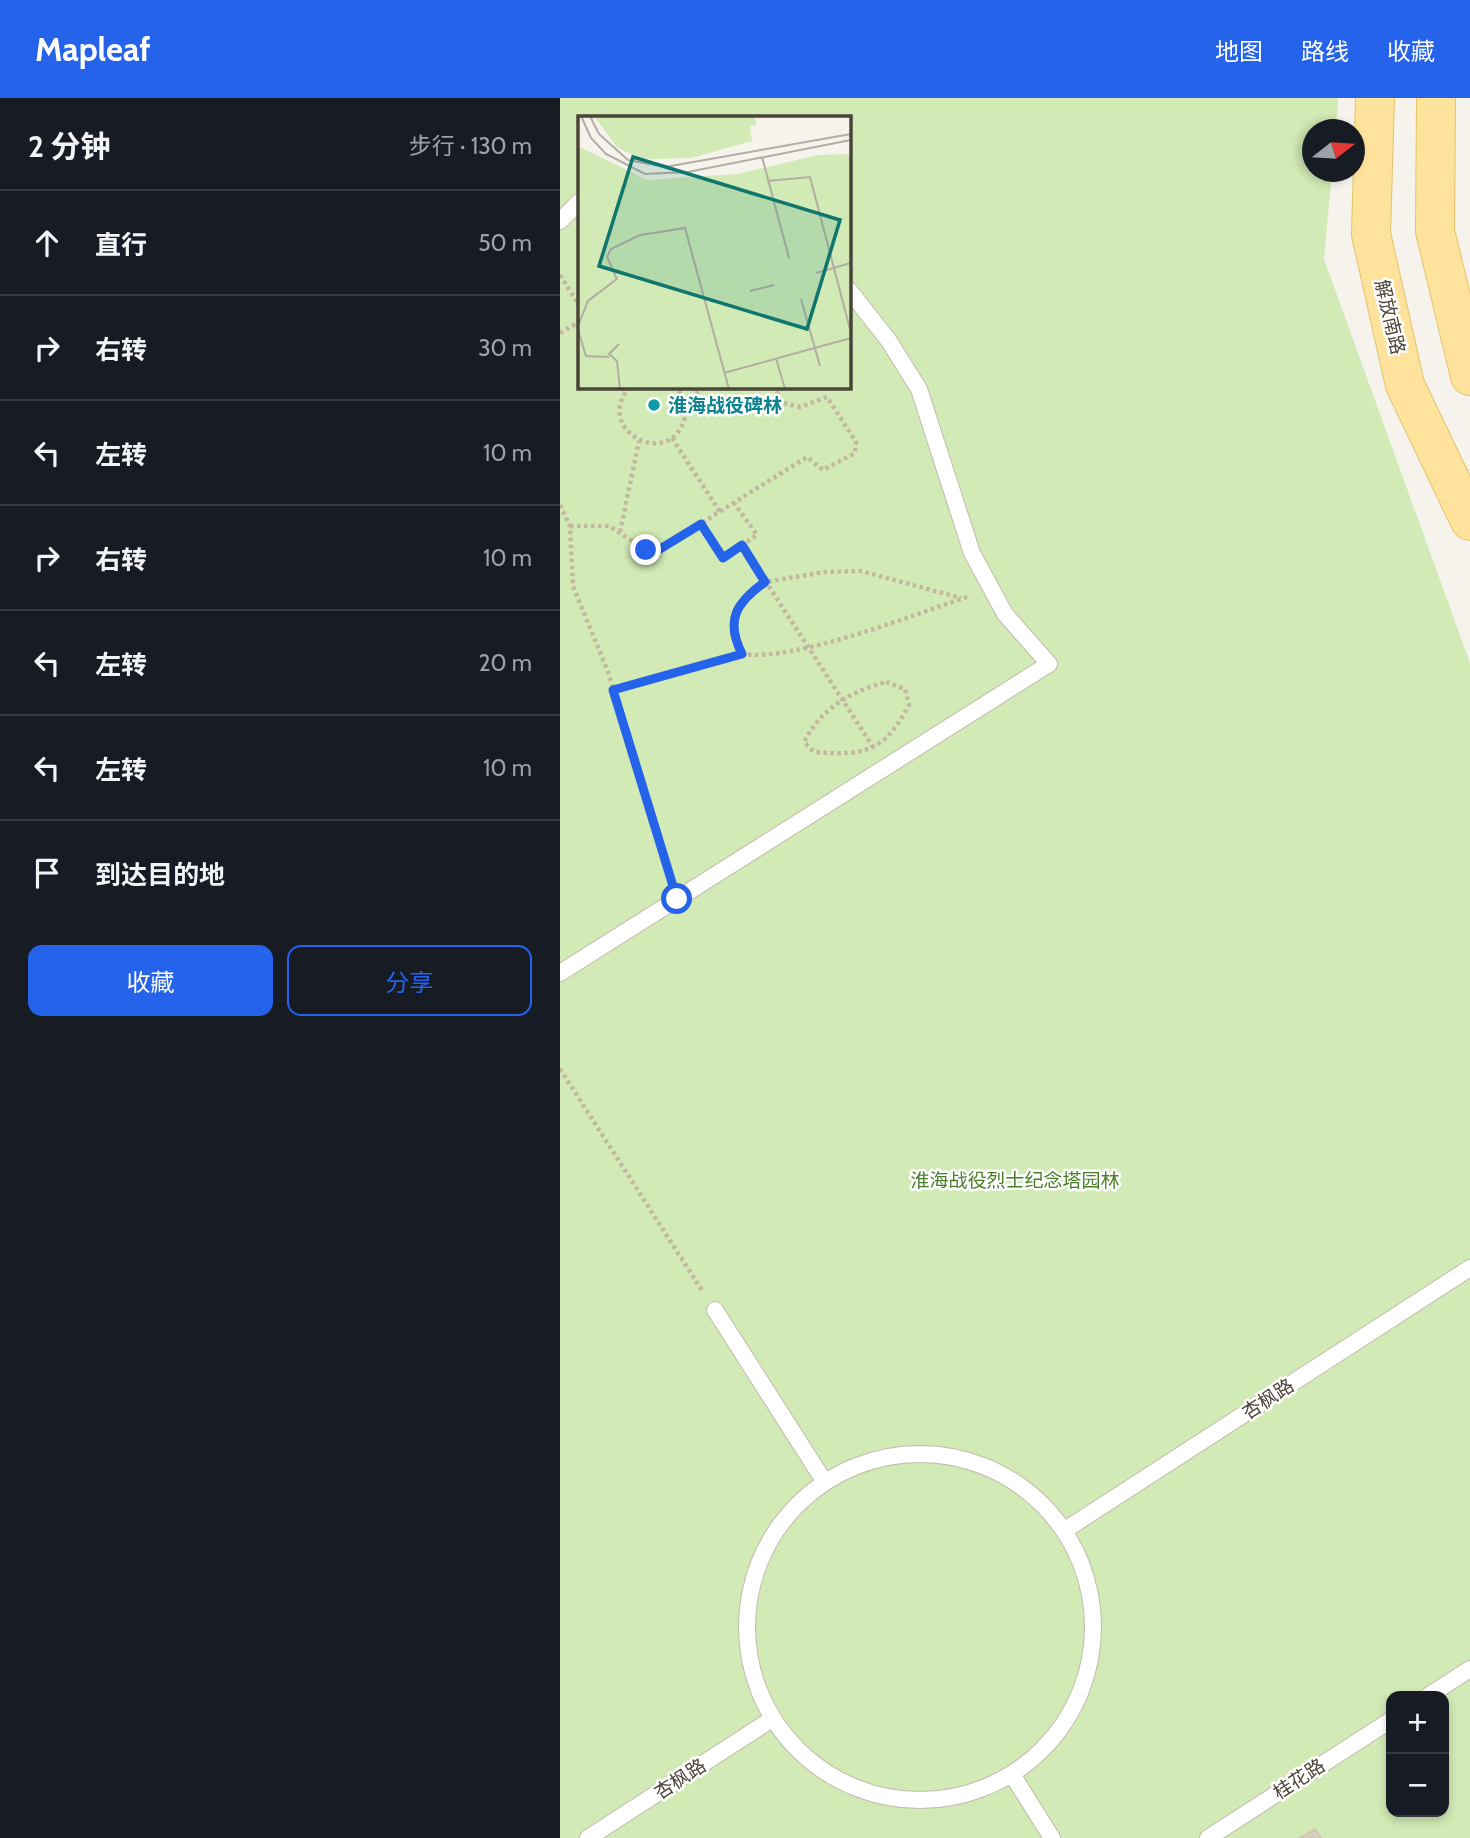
<!DOCTYPE html>
<html lang="zh">
<meta charset="utf-8">
<style>
:root{--surface:#171b24;--page:#242831;--text:#f1f3f6;--muted:#9ea1a6;--line:#363941;--accent:#2563eb}
body{margin:0;font-family:Cabin,"Noto Sans SC",sans-serif;background:var(--page);color:var(--text)}
.controls{position:absolute;right:21px;bottom:21px;display:grid;overflow:hidden;border-radius:14px;box-shadow:0 4px 10px #0003}
.controls button{width:63px;height:63px;display:grid;place-items:center;padding:0;border:0;border-bottom:2px solid var(--line);background:var(--surface);color:var(--text);font:35px sans-serif}
.compass{position:absolute;left:742px;top:21px;width:63px;height:63px;border-radius:50%;background:var(--surface);box-shadow:0 4px 10px #0003;rotate:73deg}
.stop{position:absolute;width:21px;height:21px;margin:-16px;border:5px solid #2563eb;border-radius:50%;background:#fff}
.stop.end{background:#2563eb;border-color:#fff;box-shadow:0 2px 7px #0008}
.list{margin:0;padding:0;list-style:none}
h2{display:flex;justify-content:space-between;align-items:center;height:91px;margin:0;padding:0 28px;font-size:30px}
h2 small{font-size:23px;font-weight:400;color:var(--muted)}
.list li{display:grid;grid-template-columns:46px 1fr auto;gap:21px;align-items:center;box-sizing:border-box;height:105px;padding:0 28px;border-top:2px solid var(--line)}
.list b{display:block;font-size:26px;white-space:nowrap}
.list em{font-size:23px;font-style:normal;color:var(--muted)}
.actions{display:flex;gap:14px;padding:21px 28px}
.actions a{flex:1;padding:16px 0;border:2px solid var(--accent);border-radius:14px;text-align:center;font-size:24px;color:var(--accent)}
.actions .main{background:var(--accent);color:#fff}
.icon{flex:none;width:38px;height:38px;fill:none;stroke:currentColor;stroke-width:2;stroke-linecap:round;stroke-linejoin:round}
.map{position:relative;flex:none;width:910px;height:1740px;overflow:hidden}
header{display:flex;align-items:center;gap:42px;box-sizing:border-box;height:98px;padding:0 35px;background:var(--accent);color:#fff}
header strong{font-size:33px}
nav{display:flex;gap:38px;margin-inline-start:auto;font-size:24px}
main{display:flex}
aside{flex:1;background:var(--surface)}
.map>svg:first-child{display:block}
</style>
<header>
<strong>Mapleaf</strong>
<nav><a>地图</a><a>路线</a><a>收藏</a></nav>
</header>
<main>
<aside>
<h2>2 分钟<small>步行 · 130 m</small></h2>
<ul class="list">
<li><svg class="icon" aria-label="ahead" viewBox="0 0 24 24"><path d="M12 20V5M6 11l6-6 6 6"/></svg><div><b>直行</b></div><em>50 m</em></li>
<li><svg class="icon" aria-label="right" viewBox="0 0 24 24"><path d="M7 20v-9h11M14 6l5 5-5 5"/></svg><div><b>右转</b></div><em>30 m</em></li>
<li><svg class="icon" aria-label="left" viewBox="0 0 24 24"><path d="M17 20v-9H6M10 6l-5 5 5 5"/></svg><div><b>左转</b></div><em>10 m</em></li>
<li><svg class="icon" aria-label="right" viewBox="0 0 24 24"><path d="M7 20v-9h11M14 6l5 5-5 5"/></svg><div><b>右转</b></div><em>10 m</em></li>
<li><svg class="icon" aria-label="left" viewBox="0 0 24 24"><path d="M17 20v-9H6M10 6l-5 5 5 5"/></svg><div><b>左转</b></div><em>20 m</em></li>
<li><svg class="icon" aria-label="left" viewBox="0 0 24 24"><path d="M17 20v-9H6M10 6l-5 5 5 5"/></svg><div><b>左转</b></div><em>10 m</em></li>
<li><svg class="icon" aria-label="arrive" viewBox="0 0 24 24"><path d="M6 21V4h12l-3 4 3 4H6"/></svg><div><b>到达目的地</b></div></li>
</ul>
<div class="actions"><a class="main">收藏</a><a>分享</a></div>
</aside>
<div class="map">
<svg width="910" height="1740" viewBox="0 0 910 1740">
<rect width="100%" height="100%" fill="#f6f3ec"/>
<!-- green -->
<path fill="#d2eab5" fill-rule="evenodd" d="M0,0H778L776,31L752,32V74H772L764,161L910,565V1740H0ZM19,19H289V289H19ZM831,1598H884V1714H831Z"/>
<!-- building -->
<path fill="#d8cfc1" stroke="#d3c7b4" stroke-width="2" d="M755,1731L761,1740H740Z"/>
<g fill="none" stroke-linecap="round" stroke-linejoin="round">
<!-- lane casing -->
<g stroke="#c2bbae" stroke-width="18">
<path id="lane" d="M0,123L19,104
M0,875L489,566L445,516L412,455L359,291L329,243L289,192
M155,1212L264,1383
M187 1529a173 173 0 1 1 346 0a173 173 0 1 1-346 0Z
M505,1432L910,1170
M868,1598L910,1571
M453,1678L492,1740
M28,1740L212,1621
M648,1740L831,1622"/>
</g>
<!-- primary casing -->
<g stroke="#e6c16a" stroke-width="40">
<path id="primary" d="M815,0L811,136L845,287L910,423
M876,0L875,133L910,278"/>
</g>
<!-- path -->
<path stroke="#c4b79f" stroke-width="4.5" stroke-dasharray="3.5 3.5" stroke-linecap="butt" d="M0,177L19,207
M0,235L19,224
M70,289C31,332 112,374 125,319C127,308 123,297 115,289
M124,303L146,289
M112,340L160,414
M0,407L10,428L13,488L48,574L110,780
M140,426L163,460L197,437L174,405
M10,428H49L86,452L100,451L247,359L263,372L295,355L296,344L267,299L240,309L223,305L214,289
M60,434L79,343
M182,447L315,652
M182,556L172,537L173,520L188,496L205,484L265,474L301,473L401,500
M326,584L345,591L349,607C324,654 305,658 254,654L244,644C262,610 289,594 326,584Z
M53,592L182,556C235,564 355,516 410,498
M0,971L143,1194"/>
<!-- lane -->
<use href="#lane" stroke="#fff" stroke-width="16"/>
<!-- primary -->
<use href="#primary" stroke="#ffe39c" stroke-width="38"/>
</g>
<g fill="none" stroke-linecap="round" stroke-linejoin="round">
<!-- route -->
<path stroke="#2563eb" stroke-width="9" d="M86,452L100,451L141,426L163,460L182,447L205,484C176,505 165,522 182,556L53,592L117,801"/>
</g>
<!-- markers -->
<circle fill="#0f9aa8" stroke="#fff" stroke-width="2.5" cx="94" cy="307" r="7"/>
<g text-anchor="middle" dominant-baseline="central" stroke-width="5" stroke-linejoin="round" paint-order="stroke">
<!-- street labels -->
<g font-size="19" fill="#4b4439" stroke="#fff">
<text transform="translate(830 219) rotate(77)">解放南路</text>
<text transform="translate(708 1301) rotate(-33)">杏枫路</text>
<text transform="translate(120 1681) rotate(-33)">杏枫路</text>
<text transform="translate(739 1681) rotate(-33)">桂花路</text>
</g>
<!-- culture labels -->
<g font-size="19" font-weight="bold" fill="#0d838f" stroke="#fff" text-anchor="start">
<text x="108" y="307">淮海战役碑林</text>
</g>
<!-- park labels -->
<g font-size="19" fill="#4a7f2a" stroke="#fff">
<text x="455" y="1082">淮海战役烈士纪念塔园林</text>
</g>
</g>
<!-- overview -->
<g transform="translate(18 18)">
<rect width="273" height="273" fill="#f6f3ec"/>
<path d="M16,0H176L179,9L172,10L174,25L113,42L77,43L60,42L39,31ZM0,30L69,64L159,58L240,39L273,38V273H0Z" fill="#d2eab5"/>
<path fill="none" stroke="#b2ada4" stroke-width="2" d="M3,0L13,22L28,38L67,58L110,56L273,24M12,0L21,18L50,44L87,51L273,18M184,41L211,142M189,65L232,61L273,217M238,157L273,147M172,175L196,169M223,183L242,250M0,210L10,185L39,163L29,141L33,133L62,119L107,112L151,273M0,214L8,240L31,241M41,228L31,238L39,245L42,273M198,242L207,273M146,257L273,222"/>
<path fill="#0f766e" fill-opacity="0.15" stroke="#0f766e" stroke-width="3.5" d="M55,41L262,104L229,213L21,150Z"/>
<rect width="273" height="273" fill="none" stroke="#4b4439" stroke-width="3.5"/>
</g>
</svg>
<div class="controls">
<button>+</button>
<button>−</button>
</div>
<svg class="compass" viewBox="-18 -18 36 36"><path d="M0-13l5 13h-10z" fill="#e53935"/><path d="M0 13l5-13h-10z" fill="#9ea1a6"/></svg>
<div class="stop" style="left:117px;top:801px"></div>
<div class="stop end" style="left:86px;top:452px"></div>
</div>
</main>
